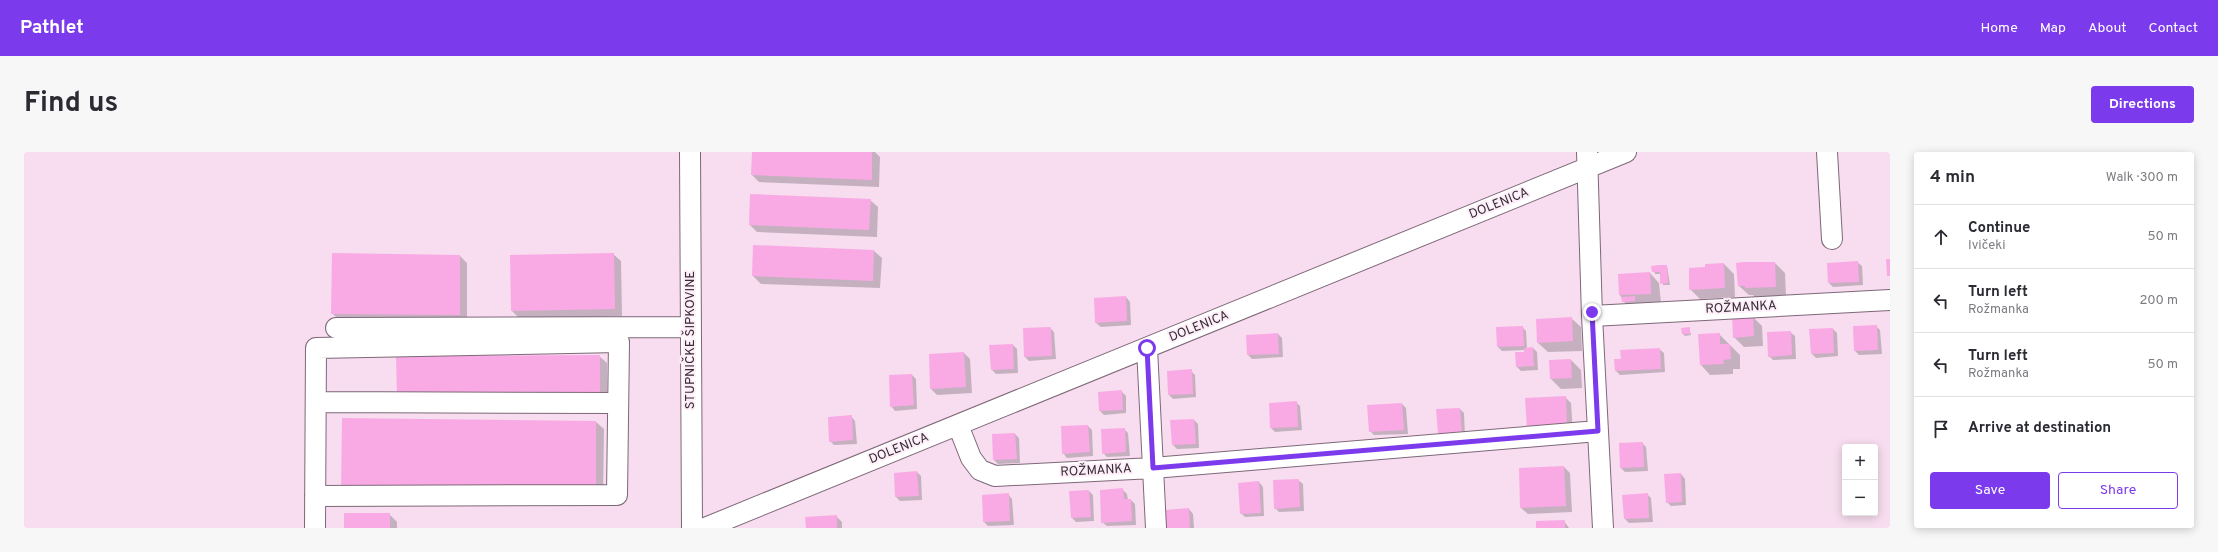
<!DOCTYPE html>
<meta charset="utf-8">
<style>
:root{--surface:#fff;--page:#f7f7f7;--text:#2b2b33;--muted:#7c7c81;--line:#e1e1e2;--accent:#7c3aed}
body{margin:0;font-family:Overpass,sans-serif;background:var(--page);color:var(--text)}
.controls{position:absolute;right:12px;bottom:12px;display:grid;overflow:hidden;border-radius:4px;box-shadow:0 2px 10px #0003}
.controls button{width:36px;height:36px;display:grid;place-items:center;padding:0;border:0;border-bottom:1px solid var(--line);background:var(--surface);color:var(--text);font:20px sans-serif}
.stop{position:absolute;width:12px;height:12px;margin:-9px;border:3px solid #7c3aed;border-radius:50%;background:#fff}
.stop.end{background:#7c3aed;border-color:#fff;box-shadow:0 1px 4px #0008}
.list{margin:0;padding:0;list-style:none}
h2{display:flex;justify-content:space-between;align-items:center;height:52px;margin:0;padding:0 16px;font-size:17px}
h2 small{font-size:13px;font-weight:400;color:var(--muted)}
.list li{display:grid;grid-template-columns:26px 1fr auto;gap:12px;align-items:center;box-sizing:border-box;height:64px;padding:0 16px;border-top:1px solid var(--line)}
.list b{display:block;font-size:15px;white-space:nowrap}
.list p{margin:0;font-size:13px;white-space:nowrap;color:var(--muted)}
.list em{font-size:13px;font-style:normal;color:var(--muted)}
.actions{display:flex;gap:8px;padding:12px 16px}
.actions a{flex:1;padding:9px 0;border:1px solid var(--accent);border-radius:4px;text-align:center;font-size:14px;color:var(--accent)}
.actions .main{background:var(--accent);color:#fff}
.icon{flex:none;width:22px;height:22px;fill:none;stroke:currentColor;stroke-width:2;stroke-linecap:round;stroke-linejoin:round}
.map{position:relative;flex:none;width:1866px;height:376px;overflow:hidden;border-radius:4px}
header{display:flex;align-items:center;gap:24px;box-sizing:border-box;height:56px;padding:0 20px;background:var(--accent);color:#fff}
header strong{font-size:19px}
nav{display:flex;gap:22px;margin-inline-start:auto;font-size:14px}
.intro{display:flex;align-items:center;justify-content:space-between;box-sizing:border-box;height:96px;padding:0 24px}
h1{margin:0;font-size:28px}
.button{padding:10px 18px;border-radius:4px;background:var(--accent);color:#fff;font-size:14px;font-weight:700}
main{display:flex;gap:24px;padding:0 24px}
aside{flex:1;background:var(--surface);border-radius:4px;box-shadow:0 2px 10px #0003}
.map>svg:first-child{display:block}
</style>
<header>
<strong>Pathlet</strong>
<nav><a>Home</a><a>Map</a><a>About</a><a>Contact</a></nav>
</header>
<div class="intro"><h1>Find us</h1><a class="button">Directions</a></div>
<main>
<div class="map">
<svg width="1866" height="376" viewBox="0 0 1866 376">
<rect width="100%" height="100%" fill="#f7ddef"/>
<!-- shadow -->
<path fill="#0003" d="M729,0H851L856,5L855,35L735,30L728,23Z
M846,48L854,55L853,85L733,80L726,73Z
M850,99L858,106L856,136L737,132L729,124Z
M589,102L597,109L598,164L496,167L488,159Z
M436,104L443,111V170L316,169L308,161Z
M1833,110L1838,114L1839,133L1809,135L1805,131L1804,112Z
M1751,111L1761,121L1762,144L1731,146L1729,143H1725L1715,134Z
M1700,112L1710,122L1711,145L1676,147L1666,137L1682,116Z
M1643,114L1646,133H1639L1637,122H1631L1629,115Z
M1626,121L1635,131L1637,151L1606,153L1601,151L1596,143L1595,123Z
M1102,145L1106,150L1107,173L1077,175L1072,171Z
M1728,164L1738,174L1739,194L1720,195L1710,185Z
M1547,166L1557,175L1558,199L1524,200L1514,191Z
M1852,174L1856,178L1858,202L1835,203L1831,199Z
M1498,175L1502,179L1503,197L1509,196L1513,200L1514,218L1497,219L1493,215L1492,201H1501V198L1478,199L1474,195Z
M1026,176L1030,180L1032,207L1005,209L1001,205Z
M1665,176L1667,183L1661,184L1659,182Z
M1809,177L1813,181L1814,204L1792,206L1788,202Z
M1766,180L1771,184L1772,207L1749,208L1745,204Z
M1254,182L1258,186L1259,205L1228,207L1224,203L1223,184Z
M1695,182L1716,203V217H1709V222L1686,223L1677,213Z
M989,193L993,197L994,221L972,222L968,218L966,194Z
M1635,197L1640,201L1641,220L1596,223L1592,219L1598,208Z
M940,201L946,207L948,241L913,243L907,237Z
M575,204L583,211V252L381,253Z
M1547,208L1557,218L1558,236L1537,237L1527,227Z
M1167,219L1171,223L1172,245L1149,247L1145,243Z
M888,223L892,227L893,257L871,259L867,254Z
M1098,240L1102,244V261L1080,263L1076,259Z
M1541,245L1547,251L1549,281L1504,277Z
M1272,250L1276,254L1278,278L1251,280L1247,276Z
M1378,252L1382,256L1384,282L1350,283L1346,279Z
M1436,257L1440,261L1441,284L1419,286L1415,281Z
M827,264L831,269L833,292L810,293L806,289Z
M319,267L572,270L580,277L579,349Z
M1170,268L1174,272L1175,296L1153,297L1149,293Z
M1064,274L1068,278L1069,304L1043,306L1039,301Z
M1100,277L1104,281L1106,304L1083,305L1079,301Z
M991,282L995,286L996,311L974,312L970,308Z
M1618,291L1622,295L1624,319L1601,320L1597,316Z
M1540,315L1546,321L1548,360L1504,362L1497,356Z
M893,320L897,324L898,348L876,349L872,345Z
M1657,322L1661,327L1662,353L1647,354L1643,350Z
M1274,328L1279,332L1280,359L1255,360L1251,356Z
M1235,330L1239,335L1240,364L1221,365L1217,361Z
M1099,338L1103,342L1104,348H1107L1111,352L1112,373L1083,374L1078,370Z
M1065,339L1069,343L1070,369L1052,370L1048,366Z
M984,342L988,347L990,373L964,374L960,370Z
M1623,342L1627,346L1629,370L1605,371L1601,367L1599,344Z
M1165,357L1169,362L1170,376H1143Z
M365,362L373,370V376H321Z
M812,364L818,370V376H783Z
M1540,369L1545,376H1513Z"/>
<!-- building -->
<path fill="#f9aae4" d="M728,0H848V28L727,23Z
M726,42L847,47L845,78L725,73Z
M729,93L850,98L849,129L728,124Z
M308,101L436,103V163L307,162Z
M590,101L591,157L487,159L486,103Z
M1862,107H1866V124H1863Z
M1834,109L1835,130L1804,131L1803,111Z
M1719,110H1751L1752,135L1721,136V134H1714L1712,111Z
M1700,111L1701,136L1665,138V116L1681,115V112Z
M1635,113H1643L1644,131L1636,132V120H1628L1627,114Z
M1626,120L1627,142L1595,143L1594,122Z
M1102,144L1103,169L1071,171L1070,146Z
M1611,144V149L1598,150L1597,145Z
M1729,163L1730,184L1709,186L1708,164Z
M1548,165L1549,189L1513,191L1512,167Z
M1853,173L1854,198L1830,199L1829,174Z
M1499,174L1500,194L1473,195L1472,175Z
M1027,175L1028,204L1000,205L999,176Z
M1666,175V182H1658L1657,176Z
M1809,176L1810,201L1787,202L1785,177Z
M1767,179L1768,203L1744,205L1743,180Z
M1254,181L1255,202L1223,203L1222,183Z
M1696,181V192H1706L1707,207L1699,208L1700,212L1676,213L1674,182Z
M989,192L990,217L967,218L965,193Z
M1509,195L1510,214L1492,215L1491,200H1500V196Z
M1636,196L1637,217L1591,219L1590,207H1597L1596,198Z
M940,200L942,235L906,237L905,202Z
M576,203V245L373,246L372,204Z
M1547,207L1548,226L1526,227L1525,208Z
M1168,217L1169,242L1144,243L1143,219Z
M888,222L890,253L866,255L865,223Z
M1098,238L1099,258L1075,259L1074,240Z
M1542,244L1543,275L1503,277L1501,246Z
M1273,249L1274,275L1246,276L1245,251Z
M1378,251L1380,278L1345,280L1343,253Z
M1436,256L1438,281L1414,282L1412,257Z
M828,263L829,288L805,290L804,265Z
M318,266L572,269V342L317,340Z
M1170,267L1172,292L1148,293L1146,268Z
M1064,273L1066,300L1038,302L1037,274Z
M1101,276L1102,300L1078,302L1077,277Z
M991,281L993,307L969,308L968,282Z
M1619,290L1620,315L1596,316L1595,291Z
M1540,314L1542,354L1496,356L1495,316Z
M893,319L895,344L871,345L870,321Z
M1657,321L1658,350L1642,351L1640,322Z
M1275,327L1276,355L1250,357L1249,328Z
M1235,329L1237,361L1216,362L1214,331Z
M1099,336L1100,347H1107L1108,369L1077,371L1076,338Z
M1065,338L1067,365L1047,366L1045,339Z
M985,341L986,369L959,370L958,343Z
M1624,341L1625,366L1600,367L1598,343Z
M1165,356L1166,376H1142L1141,358Z
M320,361H366V376H320Z
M813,363V376H782L781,365Z
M1541,368V376H1512V369Z"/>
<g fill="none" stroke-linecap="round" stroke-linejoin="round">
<!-- minor casing -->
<g stroke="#7e6878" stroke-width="22">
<path id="minor" d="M666,0L668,376
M1563,0L1568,164L1579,376
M1803,0L1808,87
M1568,164L1866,148
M312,176L667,175
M1123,196L1132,376
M292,250L594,251
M934,273L947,306L956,318L971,324L1129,316L1574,279
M291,376L292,196L595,190L593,343L291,344
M681,376L1602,0"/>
</g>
<!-- minor -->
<use href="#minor" stroke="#fff" stroke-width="20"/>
</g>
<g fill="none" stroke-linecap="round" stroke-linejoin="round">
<!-- route -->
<path stroke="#7c3aed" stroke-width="5" d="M1123,196L1129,316L1574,279L1568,160"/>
</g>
<g text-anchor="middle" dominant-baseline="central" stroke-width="4" stroke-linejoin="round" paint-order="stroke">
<!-- street labels -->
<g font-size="13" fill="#362c33" stroke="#feeef9">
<text transform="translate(1475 52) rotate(-22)">DOLENICA</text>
<text transform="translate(1717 156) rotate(-3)">ROŽMANKA</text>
<text transform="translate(1175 175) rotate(-22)">DOLENICA</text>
<text transform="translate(667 188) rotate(-90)">STUPNIČKE ŠIPKOVINE</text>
<text transform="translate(875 297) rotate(-22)">DOLENICA</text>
<text transform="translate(1072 319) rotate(-3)">ROŽMANKA</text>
</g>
</g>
</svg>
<div class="controls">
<button>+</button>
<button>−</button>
</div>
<div class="stop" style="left:1123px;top:196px"></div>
<div class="stop end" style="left:1568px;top:160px"></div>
</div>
<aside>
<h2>4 min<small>Walk · 300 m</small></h2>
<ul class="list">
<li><svg class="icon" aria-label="ahead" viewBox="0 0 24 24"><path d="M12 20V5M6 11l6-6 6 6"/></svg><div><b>Continue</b><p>Ivičeki</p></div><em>50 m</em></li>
<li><svg class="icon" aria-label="left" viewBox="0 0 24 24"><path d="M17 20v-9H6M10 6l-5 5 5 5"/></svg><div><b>Turn left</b><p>Rožmanka</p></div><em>200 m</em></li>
<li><svg class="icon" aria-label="left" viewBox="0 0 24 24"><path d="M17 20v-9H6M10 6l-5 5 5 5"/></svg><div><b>Turn left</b><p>Rožmanka</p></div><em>50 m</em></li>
<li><svg class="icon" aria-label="arrive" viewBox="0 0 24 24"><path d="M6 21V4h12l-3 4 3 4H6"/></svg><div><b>Arrive at destination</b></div></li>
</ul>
<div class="actions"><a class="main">Save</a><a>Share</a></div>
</aside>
</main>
